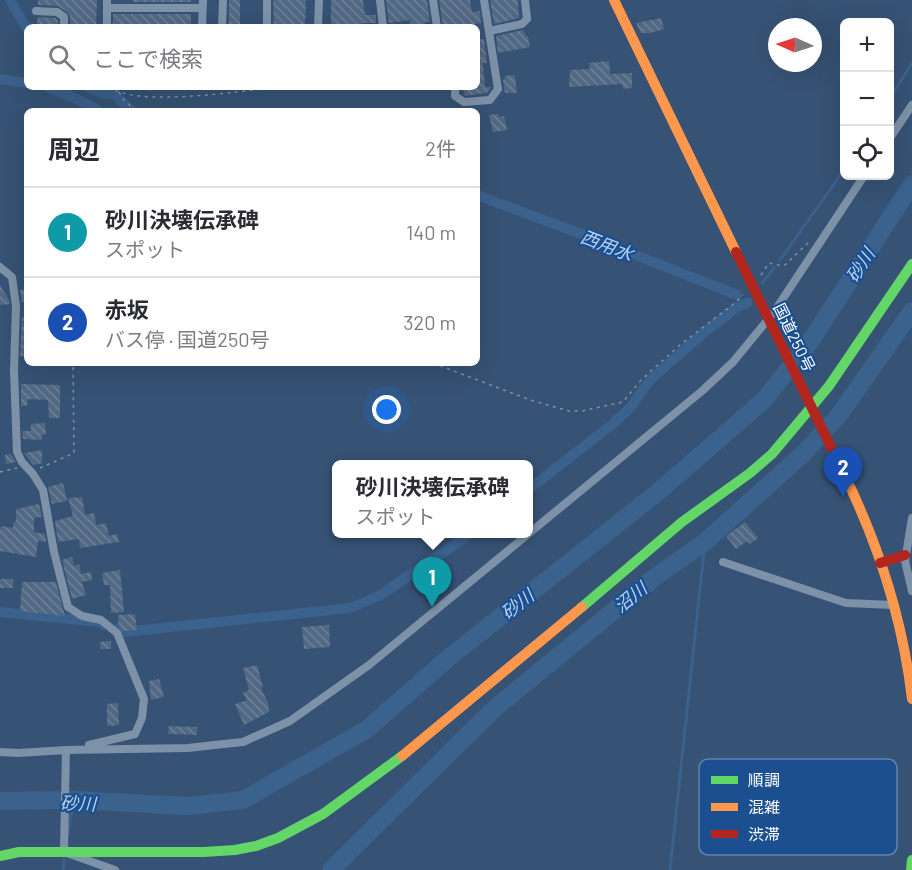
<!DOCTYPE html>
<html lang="ja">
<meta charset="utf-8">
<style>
:root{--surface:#fff;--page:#f2f2f3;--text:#2b2b33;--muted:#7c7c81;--line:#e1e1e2;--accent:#0f766e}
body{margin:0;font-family:Barlow,"Noto Sans JP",sans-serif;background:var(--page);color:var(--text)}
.controls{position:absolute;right:18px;top:18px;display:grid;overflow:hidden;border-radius:9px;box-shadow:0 6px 24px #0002}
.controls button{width:54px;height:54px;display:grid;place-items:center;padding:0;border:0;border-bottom:2px solid var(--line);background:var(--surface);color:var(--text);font:30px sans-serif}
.compass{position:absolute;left:768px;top:18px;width:54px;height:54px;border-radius:50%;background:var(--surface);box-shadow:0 6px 24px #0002;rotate:273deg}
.you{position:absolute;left:387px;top:410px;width:21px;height:21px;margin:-15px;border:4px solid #fff;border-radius:50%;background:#1a73e8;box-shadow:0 0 0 9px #1a73e833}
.badge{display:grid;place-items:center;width:39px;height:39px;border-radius:50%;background:var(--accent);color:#fff;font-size:20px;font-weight:700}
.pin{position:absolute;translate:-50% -50px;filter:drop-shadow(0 2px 3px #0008)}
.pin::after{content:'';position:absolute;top:32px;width:21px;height:18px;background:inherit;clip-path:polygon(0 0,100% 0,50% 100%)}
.popup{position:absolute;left:332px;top:460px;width:201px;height:78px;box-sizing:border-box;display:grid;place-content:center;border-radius:9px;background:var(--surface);filter:drop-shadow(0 2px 4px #0005);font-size:20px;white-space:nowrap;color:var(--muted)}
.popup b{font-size:22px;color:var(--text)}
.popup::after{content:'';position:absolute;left:50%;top:100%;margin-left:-12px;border:12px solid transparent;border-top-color:var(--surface)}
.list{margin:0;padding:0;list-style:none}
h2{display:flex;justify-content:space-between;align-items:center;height:78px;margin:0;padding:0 24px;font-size:26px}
h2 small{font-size:20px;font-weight:400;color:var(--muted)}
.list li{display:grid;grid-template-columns:39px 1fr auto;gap:18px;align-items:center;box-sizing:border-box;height:90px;padding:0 24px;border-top:2px solid var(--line)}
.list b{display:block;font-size:22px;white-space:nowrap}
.list p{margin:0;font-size:20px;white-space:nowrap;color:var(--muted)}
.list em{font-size:20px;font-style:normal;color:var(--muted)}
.icon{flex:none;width:33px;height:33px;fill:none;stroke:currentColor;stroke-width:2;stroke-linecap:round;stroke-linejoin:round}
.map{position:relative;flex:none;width:912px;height:870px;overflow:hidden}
.search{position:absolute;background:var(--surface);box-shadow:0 6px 24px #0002;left:24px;top:24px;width:456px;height:66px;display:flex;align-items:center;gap:15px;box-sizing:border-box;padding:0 21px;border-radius:9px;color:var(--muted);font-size:22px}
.panel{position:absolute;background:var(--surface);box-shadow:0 6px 24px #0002;left:24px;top:108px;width:456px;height:258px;border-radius:9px}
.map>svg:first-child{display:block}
</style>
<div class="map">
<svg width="912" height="870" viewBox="0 0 912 870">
<defs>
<pattern id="building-back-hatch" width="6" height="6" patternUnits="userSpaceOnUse" patternTransform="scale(1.5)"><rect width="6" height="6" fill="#526984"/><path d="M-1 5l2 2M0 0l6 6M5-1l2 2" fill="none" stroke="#6c8096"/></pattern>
</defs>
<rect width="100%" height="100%" fill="#365274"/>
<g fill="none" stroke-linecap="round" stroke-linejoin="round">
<!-- stream -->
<path stroke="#3b618d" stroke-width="3" d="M890,98L912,63
M780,260L844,170
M762,283L774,268
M747,303L750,299
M68,834L73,800
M63,870L64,859
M670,870L705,542"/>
<!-- canal -->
<path stroke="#3b618d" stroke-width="10" d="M10,0L27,29
M0,79L27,83
M47,87L75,98L99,111
M87,87L104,94L113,93L132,111
M477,195L600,241L737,295
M528,490L614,423L630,408L650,380L706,331L736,308L747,303
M0,612L100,622L103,625
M119,628L124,632L350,608L379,596L470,534"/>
<!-- river -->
<path stroke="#3b618d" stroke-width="18" d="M0,801L73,800L188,806L243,800L366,730L446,660L658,492L764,400L810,342L912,184
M331,870L495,708L655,577L705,542L804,453L839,415L912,311"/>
</g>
<!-- building -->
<path fill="url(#building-back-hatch)" d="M38,0H97L96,27H70V16L67,12L58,6L38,5Z
M133,0H190L191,2H133Z
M229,0H240V27H229Z
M273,0H306L305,27H274Z
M331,0H363L365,15H376V23H363V27H331Z
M386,0H427L430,22H425V27H411L410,20L389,23Z
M439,0H470L472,12L480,11L481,23L474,24V27H443Z
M490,0H518L519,18L494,24Z
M113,14H191V27H113Z
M38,17L55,18L58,20V27H36Z
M661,18L664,29L650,33H641L636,23Z
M523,30L526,36H528L530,47L498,53L496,36Z
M484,39L487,63H483L485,87H492L487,93L465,96L463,87H477V40Z
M609,61L610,74L632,73V88L623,89L622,84L569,87L570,70L590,69L589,63Z
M515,75L517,93H505L503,80L505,79V76Z
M499,114V117L504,116L507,130L493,132L489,115Z
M0,285L9,300L10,304L0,305Z
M27,289V302H22L20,290Z
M22,317H27V320L22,321L27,329V356H20Z
M22,384L60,385V418H49L48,400L28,399L27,406H21V385Z
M45,423L46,434L41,435L42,440L23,439L22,431H31V424Z
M42,450V463L39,464L33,465L24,453Z
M11,454L16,462L6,464L5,455Z
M63,483L67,501L52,504L48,487Z
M82,497L85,515L94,513L96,525L106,523L109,536L117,534L119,542L80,548L79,539L58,542L55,521L73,516L68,498Z
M39,504L42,517L34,518V532L45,534L46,542L38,541L36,557L0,551V528L2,526L13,528L14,521L16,522V509Z
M745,522L758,538L750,544L747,541L736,549L726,536Z
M72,557L74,566L79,564L81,574L91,572L92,580L82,582L86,595L72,599L62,560Z
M120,570L124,612L111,613L110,585H104L102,573Z
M0,579H13V588H0Z
M22,582H56L65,616L20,611Z
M135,614L137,630L123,631L119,627L118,615Z
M329,625L330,647L304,649L302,627Z
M111,641V649H100V642Z
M257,665L263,687L261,688L268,703L269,712L244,725L235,704L247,700L243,693L249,690L243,668Z
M159,679L164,697L151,700L149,681Z
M118,703L119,725L107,726V704Z
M169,726L197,727V735L168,734Z"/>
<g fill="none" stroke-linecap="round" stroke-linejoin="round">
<!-- path -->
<path stroke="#7d92a8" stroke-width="1.5" stroke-dasharray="3 4.5" stroke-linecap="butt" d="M109,87C136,107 239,92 274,87
M119,92L124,100L136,111
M761,275L769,263L783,266L786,264L809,242
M433,363L530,400L569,411H582L623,402L641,380L680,345L736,302L743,295
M40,468L74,453L73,363
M0,472L17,468"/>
<!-- street -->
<path stroke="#7d92a8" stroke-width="8" d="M380,0L383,27
M433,0L437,27
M107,8H202
M36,11L57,12L64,17V27
M107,27V0
M202,27L203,0
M222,27L223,0
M267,27V0
M318,27L319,0
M489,31L522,24L527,19L525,0
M455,87V96L464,102L490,100L498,89L484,0
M890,138L912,105
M0,267L12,277L16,306L14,371L17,452L22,462L33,474L43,490L54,552L68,607L82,616L101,620L117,633L144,699L142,718L135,734L89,745
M912,518L905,561L912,591
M723,562L846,603L893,605
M66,750L64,852L115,870
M0,752L18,753L66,750L188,748L214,745L243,742L290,721L369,665L702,391L733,362L774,312L864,176"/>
<!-- fast -->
<path stroke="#63d668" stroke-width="10" d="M582,607L682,522L750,473L772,454L829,386L912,264
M0,856L19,852H204L235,850L256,846L278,838L323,814L402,756
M911,870L912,860"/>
<!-- slow -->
<path stroke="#ff974d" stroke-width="10" d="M614,0L736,252
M845,476C879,546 903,622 912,699
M402,756L582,607"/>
<!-- jam -->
<path stroke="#b3261e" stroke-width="10" d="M736,252L845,476
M880,563L905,555"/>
</g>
<g text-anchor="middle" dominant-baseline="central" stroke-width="4.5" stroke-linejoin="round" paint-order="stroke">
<!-- street labels -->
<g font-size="16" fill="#fff" stroke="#1b4f8f">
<text transform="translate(795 337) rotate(64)">国道250号</text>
</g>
<!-- water labels -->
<g font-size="18" font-style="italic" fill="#b5d3f5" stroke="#1b4f8f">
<text transform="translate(607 245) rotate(21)">西用水</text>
<text transform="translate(860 265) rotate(-57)">砂川</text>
<text transform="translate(630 597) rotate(-39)">沼川</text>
<text transform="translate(517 604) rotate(-38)">砂川</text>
<text transform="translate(78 803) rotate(2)">砂川</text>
</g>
</g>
<!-- legend -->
<rect x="699" y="759" width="198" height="96" rx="9" fill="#1b4f8f" stroke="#5f84b1" stroke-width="1.5"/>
<rect x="711" y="776" width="27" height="8" fill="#63d668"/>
<rect x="711" y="803" width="27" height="8" fill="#ff974d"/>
<rect x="711" y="830" width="27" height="8" fill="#b3261e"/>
<g font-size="16" fill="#fff">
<text x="748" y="786">順調</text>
<text x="748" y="813">混雑</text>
<text x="748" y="840">渋滞</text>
</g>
</svg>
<div class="controls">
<button>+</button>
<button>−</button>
<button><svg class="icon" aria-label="locate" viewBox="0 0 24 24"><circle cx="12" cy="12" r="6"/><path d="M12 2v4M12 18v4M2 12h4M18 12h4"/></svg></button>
</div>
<svg class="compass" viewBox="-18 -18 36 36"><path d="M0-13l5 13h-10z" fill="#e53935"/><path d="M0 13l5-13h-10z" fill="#7c7c81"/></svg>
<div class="you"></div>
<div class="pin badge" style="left:432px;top:607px;background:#0f9aa8">1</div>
<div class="popup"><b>砂川決壊伝承碑</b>スポット</div>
<div class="pin badge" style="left:843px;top:497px;background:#1a4fb4">2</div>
<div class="search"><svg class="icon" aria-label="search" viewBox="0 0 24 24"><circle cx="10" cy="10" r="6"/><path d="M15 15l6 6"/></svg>ここで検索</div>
<section class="panel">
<h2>周辺<small>2件</small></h2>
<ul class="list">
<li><span class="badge" style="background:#0f9aa8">1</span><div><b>砂川決壊伝承碑</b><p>スポット</p></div><em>140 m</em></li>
<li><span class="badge" style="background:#1a4fb4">2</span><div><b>赤坂</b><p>バス停 · 国道250号</p></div><em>320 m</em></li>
</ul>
</section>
</div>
